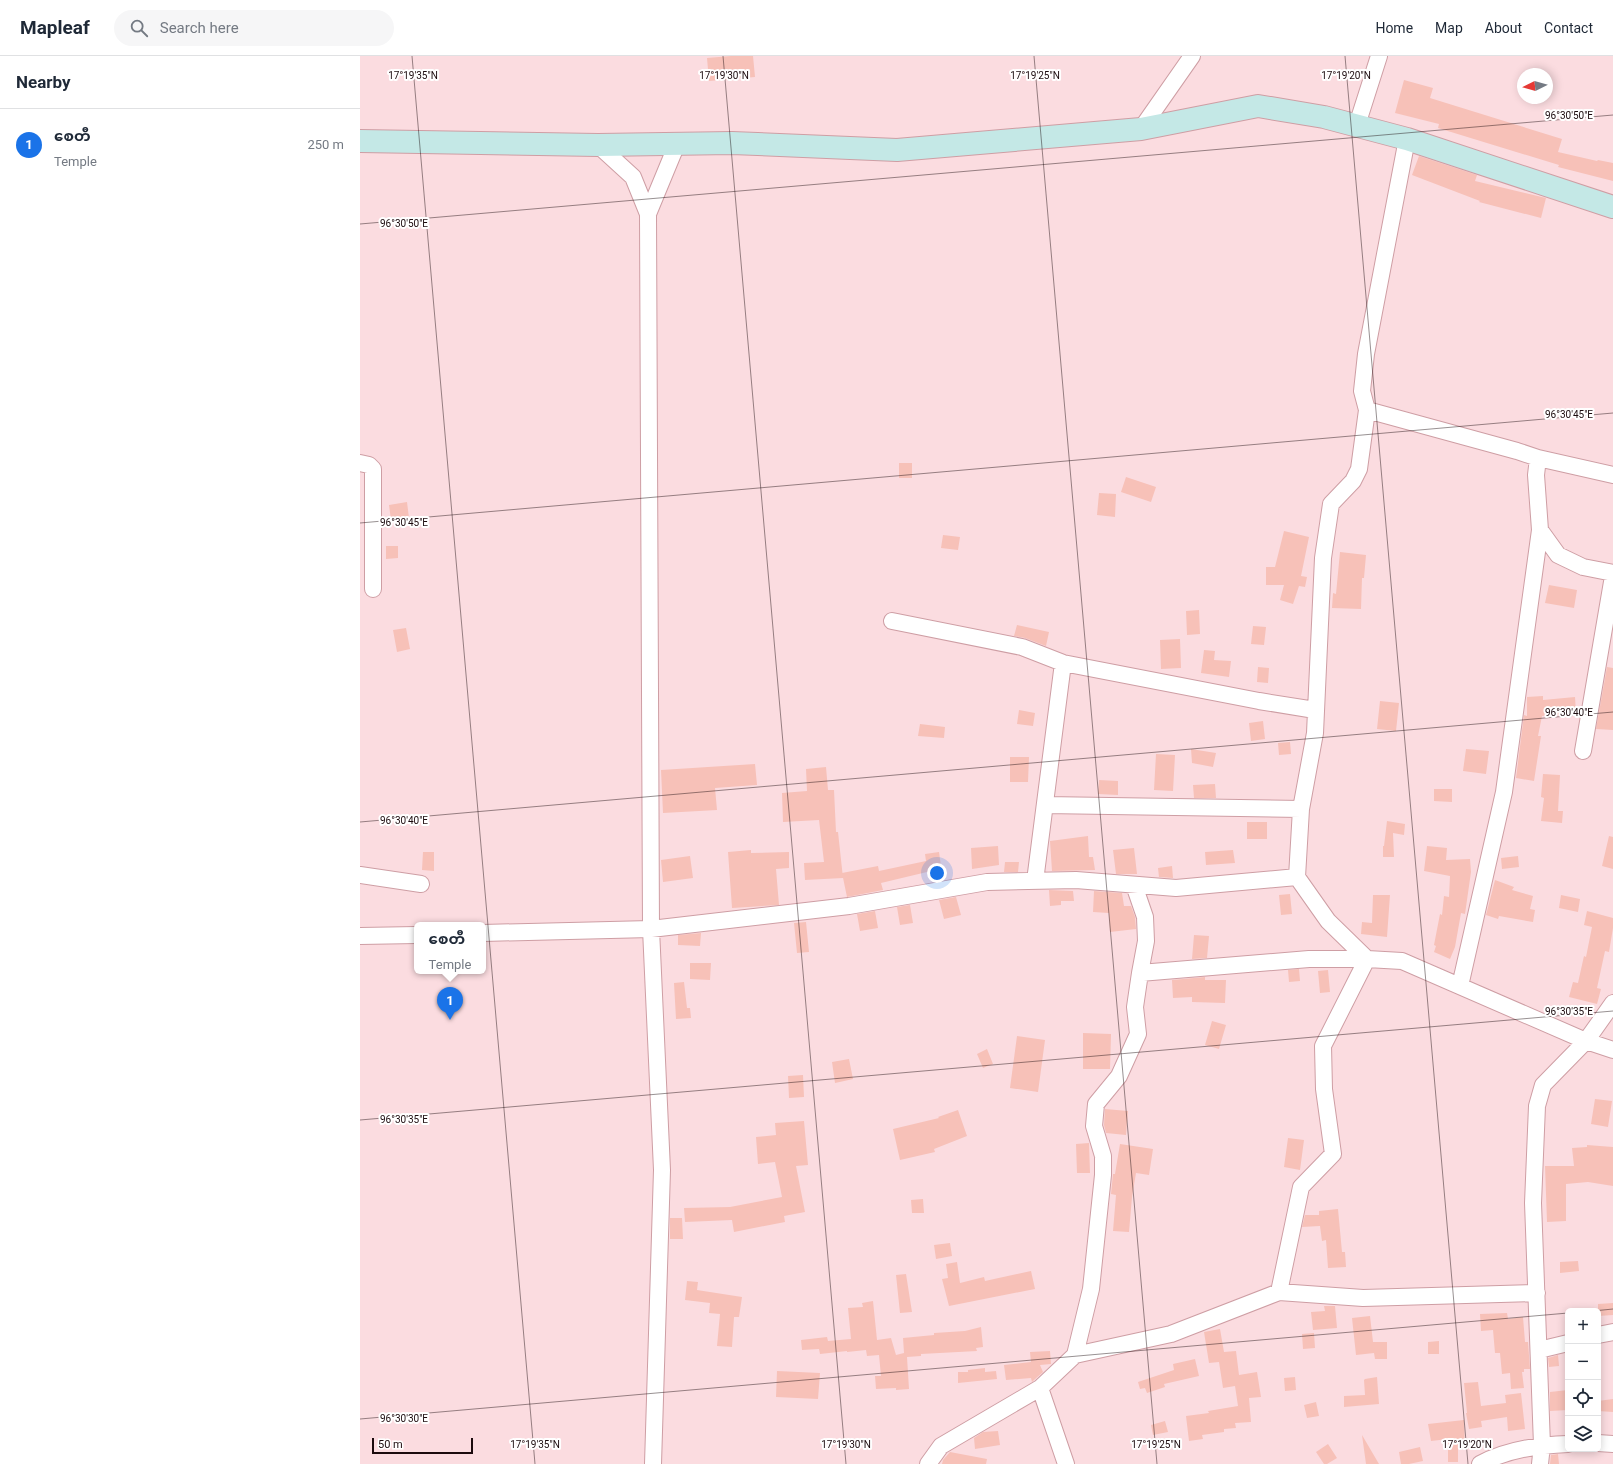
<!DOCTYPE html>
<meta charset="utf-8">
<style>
:root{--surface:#fff;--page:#f6f6f7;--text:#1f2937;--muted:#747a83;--line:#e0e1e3;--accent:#1a73e8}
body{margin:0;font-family:Roboto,"Noto Sans Myanmar",sans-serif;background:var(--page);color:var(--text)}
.controls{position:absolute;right:12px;bottom:12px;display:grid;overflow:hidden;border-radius:6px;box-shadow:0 2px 10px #0003}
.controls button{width:36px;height:36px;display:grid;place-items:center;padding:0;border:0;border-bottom:1px solid var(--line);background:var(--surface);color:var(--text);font:20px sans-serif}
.compass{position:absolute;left:1157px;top:12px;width:36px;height:36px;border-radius:50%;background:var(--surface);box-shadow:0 2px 10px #0003;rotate:265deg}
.scale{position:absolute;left:12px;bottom:10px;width:101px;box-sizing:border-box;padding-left:4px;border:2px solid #1b0a0d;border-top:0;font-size:11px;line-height:14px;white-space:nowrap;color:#1b0a0d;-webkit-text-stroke:3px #fff;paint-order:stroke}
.you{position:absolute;left:577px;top:817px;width:14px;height:14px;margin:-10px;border:3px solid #fff;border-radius:50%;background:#1a73e8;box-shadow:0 0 0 6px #1a73e833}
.badge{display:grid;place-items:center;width:26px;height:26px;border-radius:50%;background:var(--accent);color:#fff;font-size:13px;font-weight:700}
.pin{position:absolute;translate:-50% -33px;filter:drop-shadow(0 1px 2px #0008)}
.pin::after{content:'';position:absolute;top:21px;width:14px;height:12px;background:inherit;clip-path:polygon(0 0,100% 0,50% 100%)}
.popup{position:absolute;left:54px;top:866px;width:72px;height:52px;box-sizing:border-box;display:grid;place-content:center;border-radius:6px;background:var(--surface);filter:drop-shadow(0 1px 3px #0005);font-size:13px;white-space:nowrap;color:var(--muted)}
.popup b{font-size:15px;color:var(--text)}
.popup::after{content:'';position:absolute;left:50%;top:100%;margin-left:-8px;border:8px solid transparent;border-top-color:var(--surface)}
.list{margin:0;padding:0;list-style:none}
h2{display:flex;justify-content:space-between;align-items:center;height:52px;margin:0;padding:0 16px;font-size:17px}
h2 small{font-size:13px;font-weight:400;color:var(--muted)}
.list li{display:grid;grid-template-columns:26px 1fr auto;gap:12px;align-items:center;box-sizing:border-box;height:72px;padding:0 16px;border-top:1px solid var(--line)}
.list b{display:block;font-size:15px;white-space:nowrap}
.list p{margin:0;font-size:13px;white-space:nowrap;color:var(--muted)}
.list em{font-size:13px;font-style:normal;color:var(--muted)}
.icon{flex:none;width:22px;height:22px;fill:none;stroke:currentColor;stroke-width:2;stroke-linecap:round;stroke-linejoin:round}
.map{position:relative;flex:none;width:1253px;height:1408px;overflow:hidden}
header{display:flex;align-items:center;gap:24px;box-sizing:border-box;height:56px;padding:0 20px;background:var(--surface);border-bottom:1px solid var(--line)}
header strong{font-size:19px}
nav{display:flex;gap:22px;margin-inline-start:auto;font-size:14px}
.search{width:280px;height:36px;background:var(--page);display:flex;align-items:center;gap:10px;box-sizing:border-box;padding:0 14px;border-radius:22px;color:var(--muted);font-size:15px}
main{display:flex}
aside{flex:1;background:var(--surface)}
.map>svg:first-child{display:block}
</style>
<header>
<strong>Mapleaf</strong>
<div class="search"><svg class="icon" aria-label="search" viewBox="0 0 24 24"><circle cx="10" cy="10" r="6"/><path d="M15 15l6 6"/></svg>Search here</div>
<nav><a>Home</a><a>Map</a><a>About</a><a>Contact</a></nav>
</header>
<main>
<aside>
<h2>Nearby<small></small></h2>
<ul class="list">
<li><span class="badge">1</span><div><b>စေတီ</b><p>Temple</p></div><em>250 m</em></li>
</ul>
</aside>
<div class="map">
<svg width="1253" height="1408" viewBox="0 0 1253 1408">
<rect width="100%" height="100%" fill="#fbdce0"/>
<!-- building -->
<path fill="#f7c1b8" d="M371,0H393L395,21L349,25L347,2Z
M1044,24L1073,32L1070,42L1202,83L1198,96L1237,105L1238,104L1253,107V125L1198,111L1199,109L1078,72L1079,68L1035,57Z
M1059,100L1117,119L1115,125L1186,142L1181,162L1119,146L1120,145L1052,119Z
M539,407H552V422H539Z
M766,421L796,431L791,446L761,436Z
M739,437L756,438L755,461L737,459Z
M47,446L49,462L31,464L29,449Z
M924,475L949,481L941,520L947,521L945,531L939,530L933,548L920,544L924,529H906V511H915Z
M583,479L600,481L598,494L581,492Z
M26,490H38V502L26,503Z
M980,496L1006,499L1004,522H1002L1001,553L972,552L973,537L976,538Z
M1189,529L1217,534L1214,552L1185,547Z
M839,554L840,578L827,579L826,555Z
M657,569L689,576L686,590L665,582L654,580Z
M893,570L906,571L904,589L891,588Z
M46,572L50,593L37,596L33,574Z
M820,583L821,612L801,613L800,584Z
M844,594L855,595L854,604L871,605L869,621L841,617Z
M898,611L909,612L908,627L897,626Z
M1247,611L1253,612V674L1236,673Z
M1183,640V644L1215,641L1216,657L1182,660L1178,680H1181L1174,725L1156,722L1164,659L1167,660V641Z
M1020,645L1039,647L1036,675L1017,673Z
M659,654L675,657L673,670L657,668Z
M903,665L905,683L891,685L889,667Z
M560,668L585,671L584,682L558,680Z
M930,686L931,698L919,699L918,687Z
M831,693L856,697L853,711L832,707Z
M1106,693L1129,695L1126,718L1103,715Z
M796,698L815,699L813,735L794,734Z
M650,701H669L668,726H650Z
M395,708L397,729L355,732L357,754L303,757L301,714Z
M466,711L468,734H474L476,776H478L483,822L445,824L444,807L464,806L459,764L423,766L422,737L447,735L446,713Z
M1183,718L1200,719L1198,755H1203L1202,767L1181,765L1184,742L1181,741Z
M739,724L758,725V739L738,738Z
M855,728L856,742H834L833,729Z
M1074,733H1092V746L1074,745Z
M1027,765L1045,768L1044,779L1033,777L1034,801H1023V790H1024Z
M887,766H907V783H887Z
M728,780L729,801H733L735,814L692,815L690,785Z
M1249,780L1253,781V813L1242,810Z
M638,790L639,809L612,813L611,792Z
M1067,790L1087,792L1086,804L1110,803L1111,816L1105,858L1101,857L1095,891L1090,903L1074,896L1076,890L1074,889L1080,858L1082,859L1084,840L1089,841L1090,820L1064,815Z
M774,792L777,818H756L753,794Z
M391,794V797L429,796V812L416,813L419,849L372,852L368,796Z
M873,794L875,807L846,809L845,796Z
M63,796H74V815L62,814Z
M579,796L582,817L568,819L567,816L521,827L523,834L487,841L482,817L518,810L519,815L566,805L565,798Z
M330,800L333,822L303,826L301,804Z
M1158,800L1159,811L1142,813L1141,802Z
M645,806H659L658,816H644Z
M812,810L813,822L799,821L798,812Z
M1135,824L1154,831L1152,834L1173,840L1170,853L1175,854L1173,866L1139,860L1138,863L1126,859Z
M689,834L713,835L714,845H701V849L690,850Z
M734,835L762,837L764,850H771L775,861L776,873L750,876L749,857L733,856Z
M930,838L932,858L921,859L919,839Z
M1013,839H1030L1027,881L1001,878L1002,866L1012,867Z
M1201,839L1220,843L1218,856L1199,852Z
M596,841L601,859L584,863L579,844Z
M550,849L553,867L540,869L537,851Z
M515,855L518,872L500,875L497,858Z
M1227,855L1253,862V872L1249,896L1245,895L1237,932L1241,933L1237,948L1209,941L1213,926L1218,927L1224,900L1226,901L1232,871L1224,869Z
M446,866L449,896L437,897L434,867Z
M341,877L340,890L318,889V879Z
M834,879L849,880L847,902L832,903Z
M330,907H351L350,924L330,923Z
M939,913L940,925L929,926L928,914Z
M968,914L970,936L960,937L958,915Z
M845,921V924H866L865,947L832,946V941L813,942L812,924Z
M324,926L327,952H330L331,962L316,963L314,927Z
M852,965L866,969L859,993L845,989Z
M723,977L751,978L750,1013H723Z
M657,980L685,984L678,1036L650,1032Z
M627,993L633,1008L623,1012L617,998Z
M489,1003L493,1023L475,1027L472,1006Z
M443,1019L444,1041L429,1042L428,1020Z
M1235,1043L1252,1045L1248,1071L1231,1068Z
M745,1053L768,1055L766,1079L746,1077L744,1069Z
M598,1054L607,1080L574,1093L575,1096L540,1104L533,1073L579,1062L578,1061Z
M444,1065L448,1109L436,1110L445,1156L424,1160L425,1166L374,1176L372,1164L325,1166L324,1152L370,1151L422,1141L415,1106L398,1108L396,1081L416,1079L415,1067Z
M928,1082L944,1084L940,1114L924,1111Z
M729,1087L730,1117H717L716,1088Z
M760,1088L793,1093L789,1119L776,1117L772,1141L769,1176L753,1175L756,1139L751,1138L753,1118H755Z
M1227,1089L1253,1091V1130L1228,1126L1206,1128V1165L1187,1166L1185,1110H1214L1212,1092L1227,1091Z
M563,1143L564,1157H552L551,1144Z
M978,1153L982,1196H985L986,1211L968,1212L966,1184L962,1185L960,1170L942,1171L945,1159H959V1155Z
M310,1162H322L323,1183H310Z
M590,1187L592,1200L576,1203L574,1189Z
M1218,1205L1219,1215L1200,1217V1206Z
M597,1206L600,1227L624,1221L625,1225L671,1215L675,1233L589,1250L582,1223L588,1222L586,1208Z
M546,1218L552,1256L540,1257L536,1219Z
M327,1225L338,1226L337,1234L382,1241L379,1261H374L372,1291L357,1290L360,1258L349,1257L350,1247L325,1244Z
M513,1245L517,1284L531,1282L536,1299L544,1297L543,1282L574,1279V1277L605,1275L621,1271L623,1291L616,1292L617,1295L561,1298V1300L547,1301L549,1333L536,1334V1332L516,1333L515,1320H521L519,1299L507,1300L506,1294L487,1296V1295L460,1298L459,1293L442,1294L441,1284L467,1281L468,1285L491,1283L488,1252L503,1251L502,1247Z
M1253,1247V1259L1238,1260V1248Z
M964,1250H975L977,1272L953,1274L951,1256L965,1255Z
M1147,1257L1148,1263L1163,1261L1165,1286H1168L1170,1313H1164V1316H1162L1164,1332L1151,1333L1150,1317L1142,1318L1140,1297H1135L1133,1274L1121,1275L1120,1258Z
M1010,1260L1013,1286H1027V1303H1015L1014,1297L996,1299L992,1262Z
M860,1273L864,1296L876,1295L879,1319L897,1316L901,1341L889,1342L891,1366L875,1367L876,1372L864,1373V1376L842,1379L843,1383L829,1385L826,1360L849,1357L848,1355L878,1350L875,1330L863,1332L859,1306L849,1307L844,1276Z
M954,1277L955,1292L943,1293L942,1278Z
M1079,1285V1298H1068V1286Z
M690,1295L691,1308L680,1309L683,1316L674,1324L672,1326L671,1322L646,1324L644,1309L671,1306L670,1296Z
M1198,1299L1199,1310L1189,1311L1188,1302Z
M835,1303L839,1320L804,1328L805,1331L787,1337L785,1332L780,1333L778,1326L814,1314L813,1308Z
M625,1312V1316L636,1315L637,1323L598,1327V1316H608V1314Z
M417,1315L460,1317L458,1343L416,1341Z
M935,1321L936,1334L925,1335L924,1322Z
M1017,1321L1019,1348L984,1351V1340L1005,1339L1004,1324L1005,1323Z
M1118,1326L1121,1350L1146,1347L1145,1339L1161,1337L1165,1373L1148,1375L1147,1361L1121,1365L1122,1371L1109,1373L1106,1357H1107L1104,1327Z
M1208,1334V1354L1190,1355V1336Z
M1253,1343V1356L1238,1355V1345Z
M956,1346L959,1360L947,1362L944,1349Z
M1104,1364L1105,1391H1098V1406H1088V1383L1071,1385L1068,1368Z
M805,1365L808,1376L793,1379L791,1369Z
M638,1375L640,1389L615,1393L614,1382L623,1376Z
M1002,1379L1019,1408H1006Z
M968,1388L977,1402L967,1408H964L956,1396Z
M1060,1391L1063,1405L1049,1408H1041L1039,1396Z
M590,1396L627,1403L626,1408H582L583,1404Z
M1198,1398L1199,1408H1190L1191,1399Z"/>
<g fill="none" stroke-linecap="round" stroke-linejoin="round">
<!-- street casing -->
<g stroke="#ce9ea4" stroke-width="18">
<path id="street" d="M997,69L1019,0
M781,73L832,0
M1047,83L1006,298L1002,335L1007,354L1157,395L1178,402L1176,419L1180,474L1198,499L1223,511L1253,517
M238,89L273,121L288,158L291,873L302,1114L293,1408
M288,158L317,88
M1178,402L1253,419
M0,407L9,409L13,413V533
M532,565L662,591L703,607L899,645L955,654
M1223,695L1253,520
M685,749L941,753
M0,819L61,828
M937,821L941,753L955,677L963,502L971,448L993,425L999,413L1007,354
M675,825L703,607
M774,829L785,861L786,885L780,917L949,903H1007L1042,905L1226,985L1253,994
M123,877L291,873L489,850L627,826L716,824L816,832L937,821L968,865L1007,903L963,990L964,1033L973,1098L941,1131L919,1236
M0,880L57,879
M1100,930L1144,736L1180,474
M1238,1279L1253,1276
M1179,1294L1208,1287
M715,1299L811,1278L919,1236L1003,1242L1177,1237
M680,1332L706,1408
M1238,1387L1253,1388
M568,1408L581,1390L680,1332L715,1299L731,1233L743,1119V1100L734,1070L736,1048L759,1020L778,978L775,951L780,917
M1120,1408C1146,1394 1179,1389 1208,1388
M1180,1408L1182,1389L1173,1147L1177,1050L1183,1029L1226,985L1253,947"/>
</g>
<!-- secondary casing -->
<g stroke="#ce9ea4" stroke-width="24">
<path id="secondary" d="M0,85L238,89L372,87L537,94L781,73L898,50L964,61L1047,83L1253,151"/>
</g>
<!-- street -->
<use href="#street" stroke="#fff" stroke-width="16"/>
<!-- secondary -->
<use href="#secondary" stroke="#c4e8e6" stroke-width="22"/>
</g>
<!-- ticks -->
<path fill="none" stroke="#1b0a0d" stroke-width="1" stroke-opacity="0.45" d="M52,0L175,1408M363,0L486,1408M674,0L797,1408M985,0L1108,1408M0,168L1253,59M0,467L1253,357M0,766L1253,656M0,1064L1253,955M1233,1255L1253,1253M0,1363L1208,1257"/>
<g font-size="10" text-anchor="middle" fill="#1b0a0d" stroke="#fff" stroke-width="4" stroke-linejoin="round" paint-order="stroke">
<text x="53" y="23">17°19'35"N</text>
<text x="364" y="23">17°19'30"N</text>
<text x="675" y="23">17°19'25"N</text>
<text x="986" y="23">17°19'20"N</text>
<text x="1209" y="63">96°30'50"E</text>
<text x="44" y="171">96°30'50"E</text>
<text x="1209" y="362">96°30'45"E</text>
<text x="44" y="470">96°30'45"E</text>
<text x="1209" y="660">96°30'40"E</text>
<text x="44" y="768">96°30'40"E</text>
<text x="1209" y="959">96°30'35"E</text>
<text x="44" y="1067">96°30'35"E</text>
<text x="44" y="1366">96°30'30"E</text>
<text x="175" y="1392">17°19'35"N</text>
<text x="486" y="1392">17°19'30"N</text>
<text x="796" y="1392">17°19'25"N</text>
<text x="1107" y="1392">17°19'20"N</text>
</g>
</svg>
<div class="controls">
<button>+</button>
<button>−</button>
<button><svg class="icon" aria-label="locate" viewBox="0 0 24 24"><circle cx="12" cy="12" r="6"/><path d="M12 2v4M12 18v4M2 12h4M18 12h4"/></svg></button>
<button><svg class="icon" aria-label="layers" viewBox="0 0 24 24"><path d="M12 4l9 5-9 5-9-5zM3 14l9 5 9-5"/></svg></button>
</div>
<svg class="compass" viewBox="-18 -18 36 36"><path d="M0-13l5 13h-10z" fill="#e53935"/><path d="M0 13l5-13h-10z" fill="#747a83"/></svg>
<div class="scale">50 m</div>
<div class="you"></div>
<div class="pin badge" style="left:90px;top:964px">1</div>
<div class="popup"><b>စေတီ</b>Temple</div>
</div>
</main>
